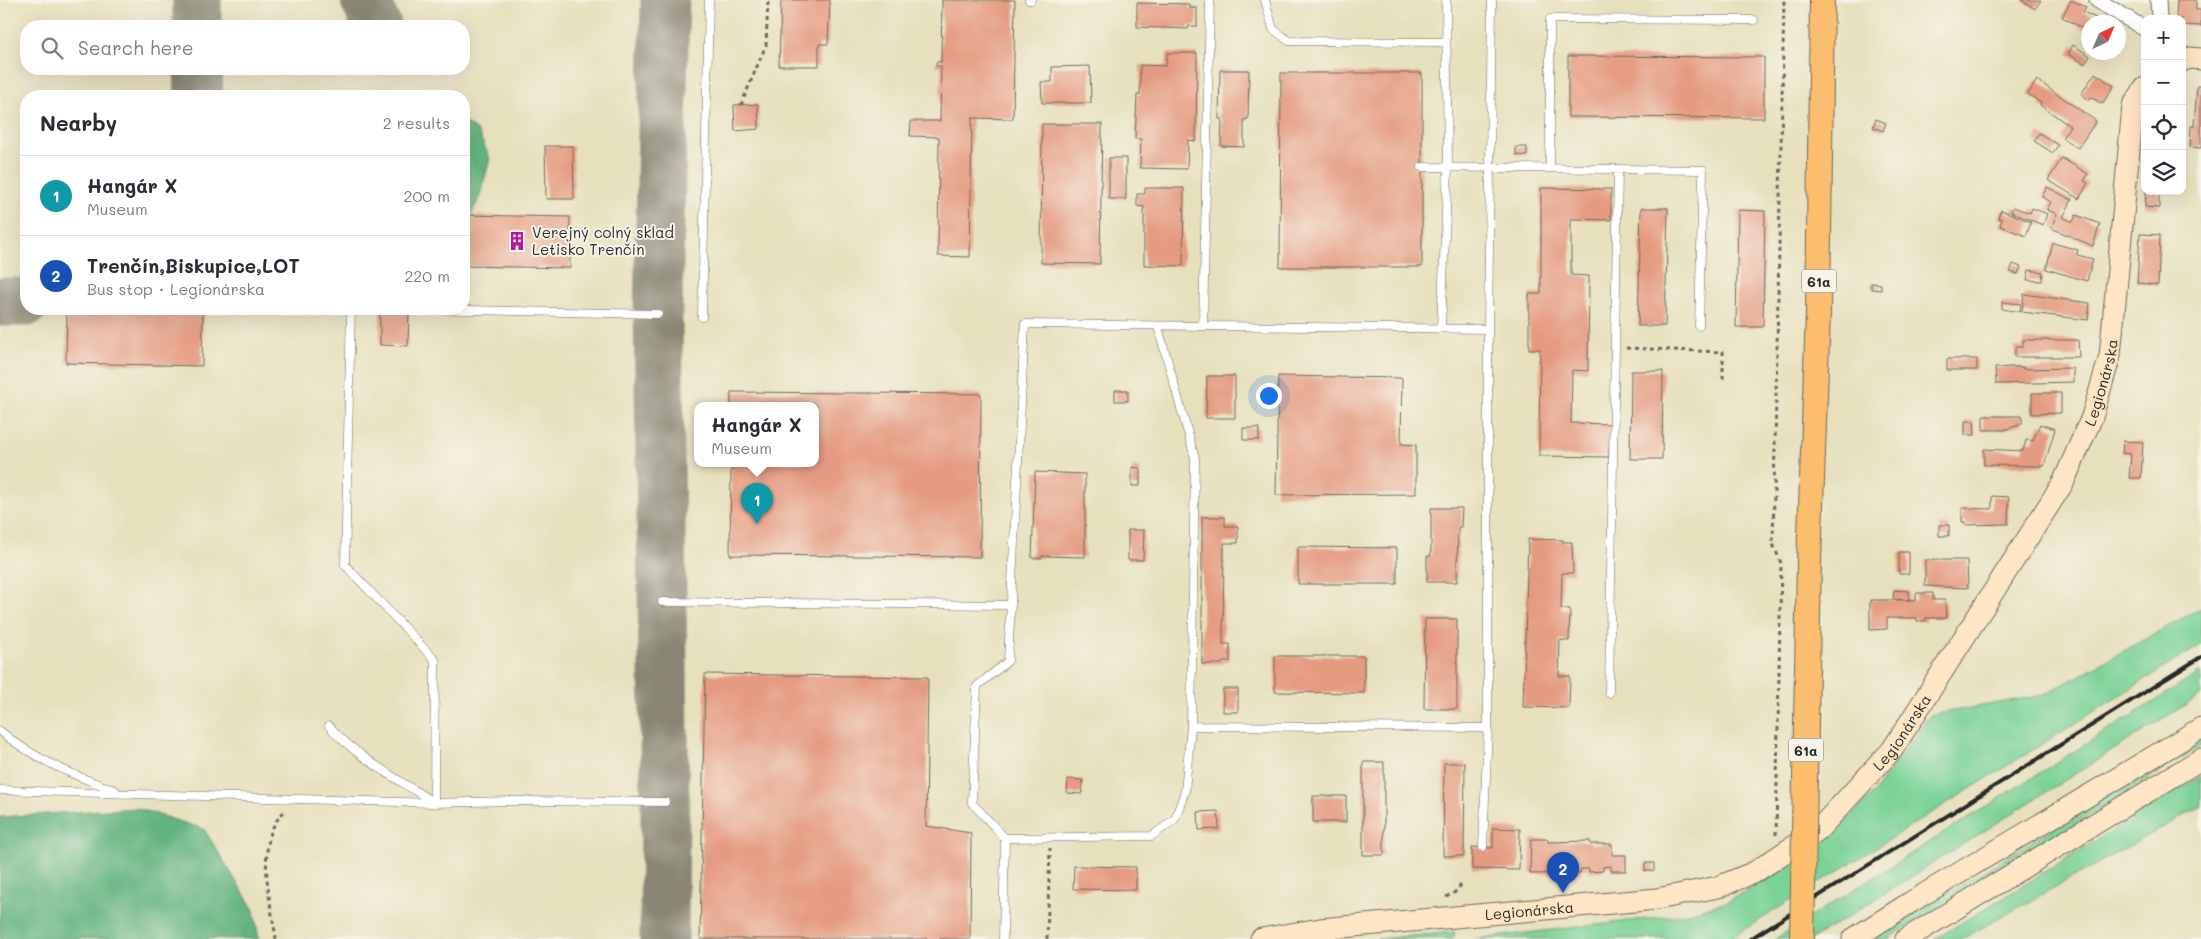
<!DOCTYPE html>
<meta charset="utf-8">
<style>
:root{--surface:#fff;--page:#f2f2f3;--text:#2b2b33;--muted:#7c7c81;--line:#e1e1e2;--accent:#b5179e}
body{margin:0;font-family:Mali,sans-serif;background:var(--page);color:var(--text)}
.controls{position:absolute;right:15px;top:15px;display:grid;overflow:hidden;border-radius:10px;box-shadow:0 5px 20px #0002}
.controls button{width:45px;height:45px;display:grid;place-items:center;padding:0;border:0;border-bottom:1px solid var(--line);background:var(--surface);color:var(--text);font:25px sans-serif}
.compass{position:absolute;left:2081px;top:15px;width:45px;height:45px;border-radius:50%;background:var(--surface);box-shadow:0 5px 20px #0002;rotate:44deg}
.you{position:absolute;left:1268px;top:395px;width:18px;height:18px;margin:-12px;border:4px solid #fff;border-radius:50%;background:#1a73e8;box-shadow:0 0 0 8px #1a73e833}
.badge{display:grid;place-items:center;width:32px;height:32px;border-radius:50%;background:var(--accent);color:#fff;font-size:16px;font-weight:700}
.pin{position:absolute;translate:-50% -41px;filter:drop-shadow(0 1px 2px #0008)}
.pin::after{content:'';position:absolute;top:26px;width:18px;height:15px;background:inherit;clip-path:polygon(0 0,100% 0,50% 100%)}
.popup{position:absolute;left:694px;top:402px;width:125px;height:65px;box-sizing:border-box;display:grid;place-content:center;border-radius:10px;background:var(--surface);filter:drop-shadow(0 1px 4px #0005);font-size:16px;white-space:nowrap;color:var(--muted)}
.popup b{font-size:19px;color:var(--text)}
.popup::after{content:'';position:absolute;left:50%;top:100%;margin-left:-10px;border:10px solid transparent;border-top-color:var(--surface)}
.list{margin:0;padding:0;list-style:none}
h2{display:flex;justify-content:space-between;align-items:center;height:65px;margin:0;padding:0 20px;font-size:21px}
h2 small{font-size:16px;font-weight:400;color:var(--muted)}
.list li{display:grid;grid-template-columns:32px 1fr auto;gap:15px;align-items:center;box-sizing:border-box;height:80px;padding:0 20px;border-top:1px solid var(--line)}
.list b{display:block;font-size:19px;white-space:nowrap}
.list p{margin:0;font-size:16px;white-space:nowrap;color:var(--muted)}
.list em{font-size:16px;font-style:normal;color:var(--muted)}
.icon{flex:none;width:28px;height:28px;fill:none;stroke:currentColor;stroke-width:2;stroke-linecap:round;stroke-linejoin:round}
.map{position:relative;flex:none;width:2201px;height:939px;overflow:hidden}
.search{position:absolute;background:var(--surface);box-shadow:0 5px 20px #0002;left:20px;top:20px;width:450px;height:55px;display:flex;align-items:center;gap:12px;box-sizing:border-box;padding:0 18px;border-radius:20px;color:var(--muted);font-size:19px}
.panel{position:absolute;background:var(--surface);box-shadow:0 5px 20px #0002;left:20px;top:90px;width:450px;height:225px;border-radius:20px}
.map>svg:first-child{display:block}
</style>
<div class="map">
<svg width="2201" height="939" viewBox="0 0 2201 939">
<rect width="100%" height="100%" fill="#f7f3e8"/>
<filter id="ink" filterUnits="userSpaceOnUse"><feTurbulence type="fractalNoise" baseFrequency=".02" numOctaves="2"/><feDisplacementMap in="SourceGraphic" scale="10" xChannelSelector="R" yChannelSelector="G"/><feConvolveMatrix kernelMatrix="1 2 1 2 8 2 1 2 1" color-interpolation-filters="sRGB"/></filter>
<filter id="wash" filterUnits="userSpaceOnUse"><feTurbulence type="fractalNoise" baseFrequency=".0096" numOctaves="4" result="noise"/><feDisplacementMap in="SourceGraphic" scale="20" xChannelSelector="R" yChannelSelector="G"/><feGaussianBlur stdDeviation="1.12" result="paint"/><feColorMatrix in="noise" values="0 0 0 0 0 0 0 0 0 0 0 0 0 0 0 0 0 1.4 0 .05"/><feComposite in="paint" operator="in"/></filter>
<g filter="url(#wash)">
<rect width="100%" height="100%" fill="#e7e0bd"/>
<!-- green -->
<path fill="#7ad297" stroke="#527e61" d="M2201,608V645L1729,939H1476L1680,915L1727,902L1821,847L1875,791L1930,715L2044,695Z
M2201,672V695L1812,939H1775Z
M2201,737V746L1887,939H1873Z
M2201,776V806L1962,939H1935Z
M1455,932L1453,939H1377Z"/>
<!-- forest -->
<path fill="#63b480" stroke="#477056" d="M464,122L478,132L490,159L479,199L464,229Z
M137,808L204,829L254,910L259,939H0V817Z"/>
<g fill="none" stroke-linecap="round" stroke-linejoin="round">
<!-- taxiway -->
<path stroke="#898674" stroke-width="49" d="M197,0V26
M365,0L377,26
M198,69L199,96
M0,302H26
M664,939L665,802L658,314L665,0"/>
</g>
<g id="blocks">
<!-- building -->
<path fill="#e59b81" d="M781,0H830L828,44H819V66H779Z
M942,0H1015L1013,119L972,118L970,257L938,256L939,137L910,136L911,121H940L941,66H936V62H941Z
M2021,0H2041L2035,9Z
M2071,0L2086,7L2083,12L2104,22H2088V31L2062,17Z
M2177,0H2196V10H2201V26L2182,25V19H2176Z
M1137,3L1189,4V8H1197V26H1189L1188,29L1137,27Z
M2073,45L2090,56L2085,64L2068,54Z
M1167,53H1197L1196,141L1188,140L1187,169L1140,168L1141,139H1135L1137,95H1140V65L1166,66Z
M1568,56L1764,57V118L1568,117Z
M1090,66L1091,103H1042L1041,82H1052V67Z
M1220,70H1249L1248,119L1244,120V147L1221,146L1222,119H1219Z
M1281,73H1422V267H1280Z
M2095,73L2114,86L2102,104L2091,97L2089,100L2081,94Z
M2037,80L2096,121L2078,148L2062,138L2070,126L2040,105L2041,103L2028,94Z
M2197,86H2201V148L2190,147L2191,126H2194Z
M758,104L759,129L735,131L734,105Z
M1876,119L1886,123L1883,131L1873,127Z
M1042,124H1102L1100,264L1041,263Z
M2039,133L2058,145L2053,153L2034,141Z
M545,146H573L574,199H546Z
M1516,147H1527V156L1516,155Z
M1109,158H1126V199H1109Z
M2062,158L2088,174L2084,181L2088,183L2079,199L2048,180Z
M2047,187L2072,200L2063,217L2073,222L2076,215L2100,224L2093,246L2051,228L2057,214L2047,210L2051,202L2042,197Z
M1145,188H1184L1183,266L1144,265V207L1137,206V194H1145Z
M1541,188L1611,189V220L1571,219V275L1589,276L1588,371L1572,370L1571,423L1610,424L1609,457L1539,456L1540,349H1529V294H1541Z
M2146,191H2159V208L2145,207Z
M2013,207L2030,213L2032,208L2047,214L2043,225L2011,212Z
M1641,208H1668L1665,326H1638Z
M1738,210L1765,211L1763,327H1736Z
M2001,210L2031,222L2026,236L2000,226L2002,219L1998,218Z
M464,215L570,217V268L464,266Z
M2140,234L2160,235L2158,285L2137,283Z
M2053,243L2078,250L2077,255L2093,259L2087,281L2046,269Z
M2013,264L2021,267L2018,274L2010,272Z
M2029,270L2043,272L2042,281L2027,280Z
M1871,283L1881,284V290L1871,289Z
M2024,294L2090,303L2088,320L2022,312Z
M2002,302L2021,304L2020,312L2002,309Z
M67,309H203L202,366L66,363Z
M380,309H409L408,346L380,345Z
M2023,340H2078L2079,357H2015V347H2023Z
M1947,359H1977V370H1947Z
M2011,367H2023V369L2073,368V382L1996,384L1995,368Z
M1631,371H1663L1662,459H1630Z
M1207,376H1235V418H1206Z
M1278,376L1402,378L1401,444L1416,445V494L1276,495Z
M1115,390H1128V401H1115Z
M731,392L981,394L980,557L730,555L731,463H816V405H731Z
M2032,393H2061V413L2032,414Z
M1983,416H2022V424L2004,430H1983Z
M1965,421H1974L1975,435H1965Z
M2040,424L2055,429L2044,466L1984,465V449L2023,451L2026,440L2033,441Z
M1243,428H1259V440H1243Z
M2123,441L2143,442L2141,478H2129L2131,454L2122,453Z
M1132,467L1140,468V486H1132Z
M1035,472L1085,474V557L1042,556V558H1032Z
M1992,496L2009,497L2008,524L1965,525V522H1962V508L1992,509Z
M1431,508H1462L1461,527H1458L1457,582H1427V556H1431Z
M1202,517H1225V526H1238V543H1224L1223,644H1230V661L1223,662L1222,664H1202Z
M1939,525H1949V536H1939Z
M1128,530H1144L1143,560H1128Z
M1528,539L1563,540V542H1572L1573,573H1562L1561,609H1570L1569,641L1560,640L1559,676H1570L1569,708L1523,707Z
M1298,547L1397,548V584H1298Z
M1899,552H1909V574H1899Z
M1925,560H1967L1968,588L1925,586Z
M1894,590L1909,591V600L1893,599Z
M1916,593H1933V600H1945L1946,618H1926V621H1917V618H1887V629L1870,630V600H1916Z
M1425,619H1457V709H1424Z
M1275,656H1364V693L1275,692Z
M705,674L928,677L926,826L971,833L970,939H700Z
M1223,689H1238V712H1223Z
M1363,762H1384V855H1363Z
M1444,763H1465L1464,856H1443Z
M1068,779L1083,780L1082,794L1067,793Z
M1313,796H1346V822H1313Z
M1218,811L1219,829L1199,830L1198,812Z
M1493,828L1520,829L1519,870L1472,869V847L1493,848Z
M1531,839H1548V842L1590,841V844H1612V855H1626V871H1611V866L1603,867V871L1589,872V869H1581L1580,873L1530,874Z
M1645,863H1654V871H1645Z
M1074,866L1136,867V890L1073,889Z"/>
</g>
</g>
<g filter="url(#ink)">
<use href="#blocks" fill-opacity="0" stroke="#6d6a5e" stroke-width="1"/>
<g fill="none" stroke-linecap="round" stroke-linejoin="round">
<!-- lane casing -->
<g stroke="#6d6a5e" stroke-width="9">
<path id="lane" d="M1029,0H1031
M1265,0L1273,29L1289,41L1446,42
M1422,167L1703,170L1699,326
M1550,168V19L1754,20
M351,309L345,565L435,660L434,803
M418,309L658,314
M702,317L709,0
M1203,326L1210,0
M1441,328L1448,167L1446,0
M662,602L1011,605
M1609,693L1618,169
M329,726C357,758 399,779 434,803
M1191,726L1488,728
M0,731C34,759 74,776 115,790
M0,790L434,803L510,801L665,802
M1005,838L1152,836L1175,819L1185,791L1191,726L1195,458L1158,327
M1483,847L1488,728V329L1492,0
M1003,939L1005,838L972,803L977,686L1008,661L1025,324L1488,329"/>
</g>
<!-- street casing -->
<g stroke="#6d6a5e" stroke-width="17">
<path id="street" d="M2097,0L2145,29
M2158,0L2159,19"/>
</g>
<!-- secondary casing -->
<g stroke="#6d6a5e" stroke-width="23">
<g id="secondary">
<path d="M2182,61L2190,58L2201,59"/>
<path id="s1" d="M1261,939L1320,929L1657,899L1718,887L1755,872L1818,830L1892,750L2063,483L2092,417L2110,356L2133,106L2145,88"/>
<path d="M1853,939L1911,902L2201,728"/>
<path d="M1906,939L2201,759"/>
</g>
</g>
<!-- primary casing -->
<g stroke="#6d6a5e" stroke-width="26">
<path id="primary" d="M1809,562L1818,313L1822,0"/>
</g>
<!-- path -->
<path stroke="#6d6a5e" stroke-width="3" stroke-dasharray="4 4" stroke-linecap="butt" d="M741,105L766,45L768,1
M1626,348L1723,352V379
M1776,835L1781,563L1773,544L1784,0
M1446,897L1454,893L1461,885
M276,939C271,902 253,839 285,811
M1047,939L1050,848"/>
<!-- lane -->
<use href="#lane" stroke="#fff" stroke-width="8"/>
<!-- street -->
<use href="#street" stroke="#fff" stroke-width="15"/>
<!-- secondary -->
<use href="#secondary" stroke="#fde5c5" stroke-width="21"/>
<!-- primary -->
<use href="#primary" stroke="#fbbd6e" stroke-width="24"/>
<!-- rail -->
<path stroke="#2b2b2b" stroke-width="4" d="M1750,939L2201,657"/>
<!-- primary-bridge casing -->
<g stroke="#6d6a5e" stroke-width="26" stroke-linecap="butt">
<path id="primary-bridge" d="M1802,939L1809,562"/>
</g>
<!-- primary-bridge -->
<use href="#primary-bridge" stroke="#fbbd6e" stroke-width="24"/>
</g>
</g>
<!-- icons -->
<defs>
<g id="building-bare" transform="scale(1.5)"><path d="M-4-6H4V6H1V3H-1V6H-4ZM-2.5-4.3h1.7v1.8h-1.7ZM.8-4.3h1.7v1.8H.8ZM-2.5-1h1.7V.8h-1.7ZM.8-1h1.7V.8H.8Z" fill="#b5179e" stroke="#f7f3e8" stroke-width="2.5" paint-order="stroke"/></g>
</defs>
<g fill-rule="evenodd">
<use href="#building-bare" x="517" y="241"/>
</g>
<g text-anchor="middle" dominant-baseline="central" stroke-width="4" stroke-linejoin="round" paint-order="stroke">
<!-- shield labels -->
<g fill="#f7f3e8" stroke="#686764" stroke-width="1">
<rect x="1801.5" y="269.5" width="35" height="23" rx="4"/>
<rect x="1788.5" y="738.5" width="35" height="23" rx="4"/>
</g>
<g font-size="14" font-weight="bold" fill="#2b2b2b">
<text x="1819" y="281">61a</text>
<text x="1806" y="750">61a</text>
</g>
<!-- poi labels -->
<g font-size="15" fill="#2b2b2b" stroke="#f7f3e8" text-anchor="start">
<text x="532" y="232">Verejný colný sklad<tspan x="532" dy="17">Letisko Trenčín</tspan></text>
</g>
<!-- street labels -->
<g font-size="15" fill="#2b2b2b" stroke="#f7f3e8">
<text stroke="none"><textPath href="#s1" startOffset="1110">Legionárska</textPath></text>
<text stroke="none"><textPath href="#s1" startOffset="705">Legionárska</textPath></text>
<text stroke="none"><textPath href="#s1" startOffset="270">Legionárska</textPath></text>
</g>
</g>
</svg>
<div class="controls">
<button>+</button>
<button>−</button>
<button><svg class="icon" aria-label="locate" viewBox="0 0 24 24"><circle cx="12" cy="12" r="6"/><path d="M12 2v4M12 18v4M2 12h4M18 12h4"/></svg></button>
<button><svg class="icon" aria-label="layers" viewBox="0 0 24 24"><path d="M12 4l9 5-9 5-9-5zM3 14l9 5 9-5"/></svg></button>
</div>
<svg class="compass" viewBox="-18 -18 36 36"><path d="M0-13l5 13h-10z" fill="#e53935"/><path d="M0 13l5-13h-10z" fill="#7c7c81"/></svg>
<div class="you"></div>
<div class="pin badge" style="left:757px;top:524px;background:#0f9aa8">1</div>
<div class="popup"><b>Hangár X</b>Museum</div>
<div class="pin badge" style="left:1563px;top:893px;background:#1a4fb4">2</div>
<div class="search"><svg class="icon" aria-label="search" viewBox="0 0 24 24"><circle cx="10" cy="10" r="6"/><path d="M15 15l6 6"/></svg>Search here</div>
<section class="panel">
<h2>Nearby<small>2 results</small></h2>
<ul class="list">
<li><span class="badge" style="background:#0f9aa8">1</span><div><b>Hangár X</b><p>Museum</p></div><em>200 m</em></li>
<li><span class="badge" style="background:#1a4fb4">2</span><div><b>Trenčín,Biskupice,LOT</b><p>Bus stop · Legionárska</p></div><em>220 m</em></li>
</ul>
</section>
</div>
